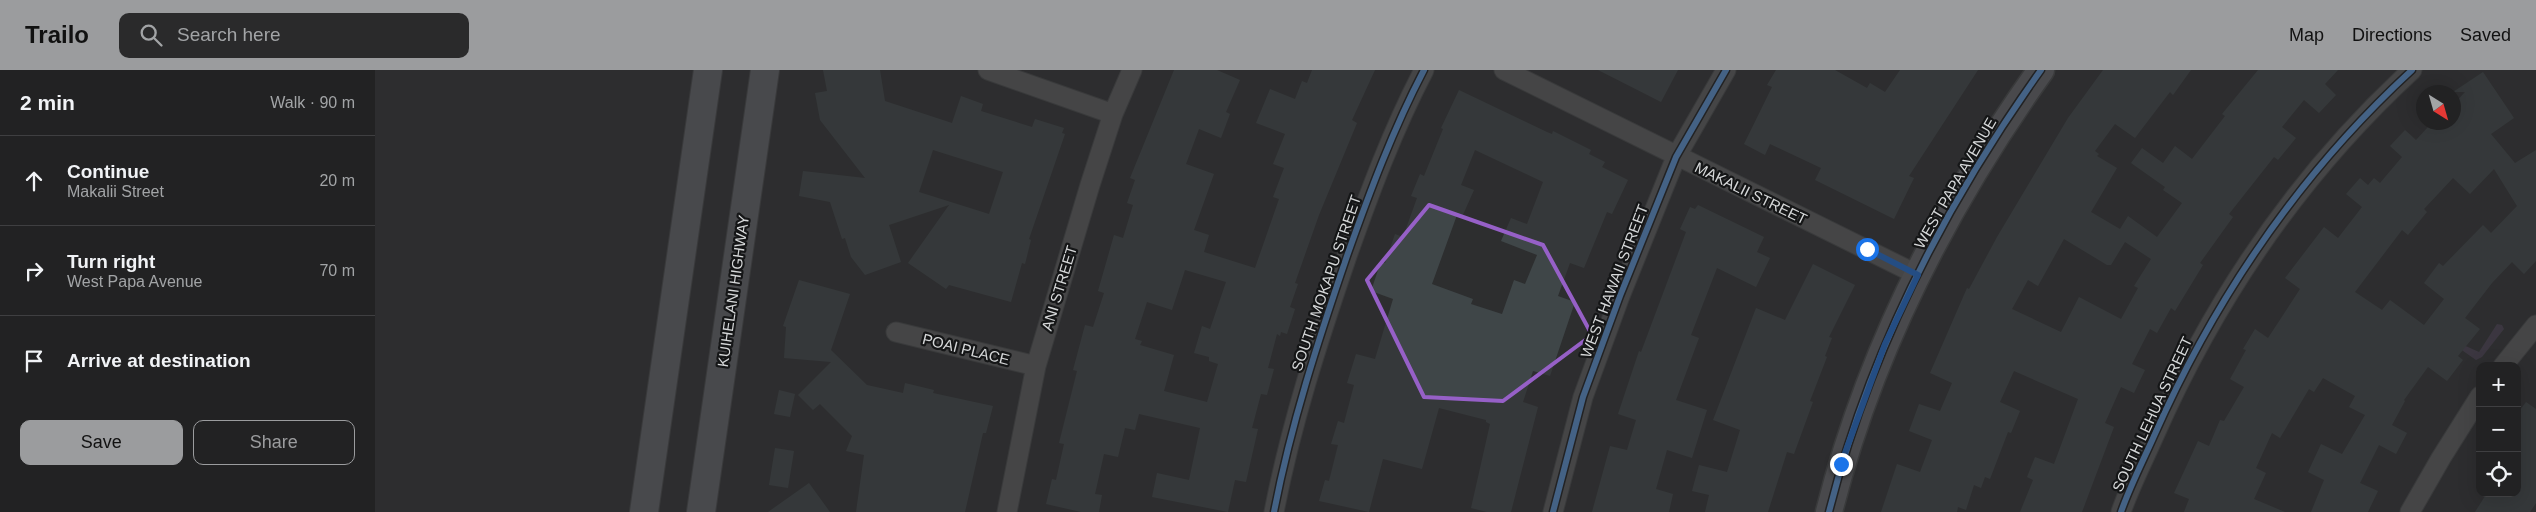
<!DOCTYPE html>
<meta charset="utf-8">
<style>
:root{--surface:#222223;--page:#2a2a2b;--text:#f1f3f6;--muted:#a2a4a6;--line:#3f3f41;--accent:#9b9c9e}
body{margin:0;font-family:Arial,sans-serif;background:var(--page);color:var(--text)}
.controls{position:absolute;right:15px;bottom:15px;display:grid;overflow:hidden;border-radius:10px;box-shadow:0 5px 20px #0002}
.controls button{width:45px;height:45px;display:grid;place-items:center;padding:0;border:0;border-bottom:1px solid var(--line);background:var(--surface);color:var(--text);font:25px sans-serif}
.compass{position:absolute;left:2041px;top:15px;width:45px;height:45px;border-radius:50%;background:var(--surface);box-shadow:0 5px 20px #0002;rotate:143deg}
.stop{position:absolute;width:15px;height:15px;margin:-11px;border:4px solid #1a73e8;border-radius:50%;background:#fff}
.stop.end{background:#1a73e8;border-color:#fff;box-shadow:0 1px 5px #0008}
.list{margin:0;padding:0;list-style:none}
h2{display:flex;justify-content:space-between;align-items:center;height:65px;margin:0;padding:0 20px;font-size:21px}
h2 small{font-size:16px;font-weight:400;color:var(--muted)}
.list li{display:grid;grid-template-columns:32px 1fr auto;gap:15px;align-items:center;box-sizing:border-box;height:90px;padding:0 20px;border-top:1px solid var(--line)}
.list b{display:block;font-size:19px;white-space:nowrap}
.list p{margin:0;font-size:16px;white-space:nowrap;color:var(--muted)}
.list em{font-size:16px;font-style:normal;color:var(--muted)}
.actions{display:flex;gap:10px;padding:15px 20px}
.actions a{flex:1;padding:11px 0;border:1px solid var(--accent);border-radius:10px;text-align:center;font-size:18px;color:var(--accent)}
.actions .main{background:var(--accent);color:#111}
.icon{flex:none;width:28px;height:28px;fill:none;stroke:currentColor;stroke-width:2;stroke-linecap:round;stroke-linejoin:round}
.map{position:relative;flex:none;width:2161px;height:442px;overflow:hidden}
header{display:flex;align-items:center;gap:30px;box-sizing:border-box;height:70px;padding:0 25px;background:var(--accent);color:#111}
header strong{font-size:24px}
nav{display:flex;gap:28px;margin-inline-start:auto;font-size:18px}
.search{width:350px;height:45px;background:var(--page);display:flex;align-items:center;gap:12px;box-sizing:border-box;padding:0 18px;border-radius:10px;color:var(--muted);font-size:19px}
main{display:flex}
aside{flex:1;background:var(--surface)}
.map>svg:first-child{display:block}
</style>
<header>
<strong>Trailo</strong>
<div class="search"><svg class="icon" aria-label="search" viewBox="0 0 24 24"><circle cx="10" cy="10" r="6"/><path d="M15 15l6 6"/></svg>Search here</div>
<nav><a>Map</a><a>Directions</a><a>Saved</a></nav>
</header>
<main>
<aside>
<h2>2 min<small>Walk · 90 m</small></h2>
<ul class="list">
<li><svg class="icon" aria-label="ahead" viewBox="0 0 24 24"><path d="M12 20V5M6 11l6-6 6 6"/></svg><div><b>Continue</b><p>Makalii Street</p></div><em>20 m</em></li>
<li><svg class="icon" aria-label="right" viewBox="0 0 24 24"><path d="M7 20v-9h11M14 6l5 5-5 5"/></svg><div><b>Turn right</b><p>West Papa Avenue</p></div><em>70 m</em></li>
<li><svg class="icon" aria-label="arrive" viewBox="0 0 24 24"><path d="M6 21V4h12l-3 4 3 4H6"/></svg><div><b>Arrive at destination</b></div></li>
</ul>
<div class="actions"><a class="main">Save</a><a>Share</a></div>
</aside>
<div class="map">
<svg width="2161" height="442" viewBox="0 0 2161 442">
<rect width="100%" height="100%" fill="#2d2e2f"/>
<!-- green -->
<path fill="#4c4254" d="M2122,254L2127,255L2129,259L2107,287L2101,290L2081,276L2084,273L2104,282Z"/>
<!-- building -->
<path fill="#3f4648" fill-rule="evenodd" d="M448,0H505L510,31L577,53L586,26L608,34L606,41L657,57L660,49L689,58L687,63L690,64L654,169L656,170L650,194L647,193L636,232L574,215L571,219L533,193L574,135L514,155L526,192L490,205L476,187L470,168L467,169L455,132L424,126L428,101L490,108L445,50L440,23L452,21ZM558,80L628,102L614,144L544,122Z
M799,0H842L865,10L851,42L855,44L846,68L824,59L811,94L839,104L819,160L834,165L829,182L880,198L904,129L898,127L909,98L898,94L910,64L881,53L895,19L920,29L927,11L932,13L937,0H1000L977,50L982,53L944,145L920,213L923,214L915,237L920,239L912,264L906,262L905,266L902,264L893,298L899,299L892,325L886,324L877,358L883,359L871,412L860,410L853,442L777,427L782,403L814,410L825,358L764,344L760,360L750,358L743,387L729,384L720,424L727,425L724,442H706L671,434L677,409L681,410L689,374L684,373L702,301L698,300L710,255L718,257L729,223L723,221L739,165L748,168L758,135L752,133L760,110L755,108ZM810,200L851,212L835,259L827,256L819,283L834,287V291L843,294L832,332L789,321L799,285L765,275L767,271L760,269L772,232L797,240Z
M1223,0H1303L1286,32Z
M1401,0H1460L1492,18L1495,13L1510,22L1525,0H1603L1534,106L1539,108L1519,149L1440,110L1446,98L1395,74L1390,85L1369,74L1397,17L1392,15Z
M1728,0H1816L1798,25L1795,22L1760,68L1740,54L1720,81L1724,84L1722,86L1742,98L1716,142L1745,159L1753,146L1782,167L1807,133L1788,120L1790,117L1756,93L1767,78L1788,93L1800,76L1817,89L1850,46L1847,44L1883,0H1963L1950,14L1961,25L1944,43L1929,30L1907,57L1921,68L1903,90L1899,87L1854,144L1858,147L1825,193L1828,195L1800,241L1796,238L1782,263L1775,259L1757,294L1770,300L1759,323L1746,317L1730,353L1739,357L1707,442H1645L1658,410L1652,407L1660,387L1679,394L1703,329L1639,301L1625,332L1645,341L1636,363L1633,362L1615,409L1610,407L1606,418L1599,415L1591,440L1583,437L1582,442H1506L1522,394L1545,402L1557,370L1534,361L1544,334L1565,341L1577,313L1555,303L1592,218L1594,219L1622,167L1693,48ZM1689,169L1732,195H1736L1750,172L1776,189L1759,216L1763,218L1746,249L1704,227L1686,262L1637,239L1653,210L1663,216Z
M2108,2L2139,48L2116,64L2140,93L2161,80V191L2149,204L2137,192L2117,213L2090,248L2105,259L2083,286L2088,290L2072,311L2053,297L2029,330L2030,331L2017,355L2032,363L2021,384L2004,375L1985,413L2003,421L1993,442H1936L1949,410L1933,402L1946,374L1967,384L1990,345L1974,337L1980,326L1948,308L1939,322L1934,319L1905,368L1897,363L1881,398L1891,403L1879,429L1910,442H1809L1814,429L1799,423L1823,371L1834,376L1845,350L1849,351L1869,317L1855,309L1871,280L1868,279L1880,259L1893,268L1925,219L1910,208L1949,157L1963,168L1987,137L1971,124L1985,108L1993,115L1999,108L2005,113L2027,87L2015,76L2030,60L2041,70L2053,57L2056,59L2062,52H2078V35L2090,22H2078ZM2119,99L2142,136L2116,163L2108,155L2068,196L2064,193L2049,213L2069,229L2049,255L2015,230L2007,240L1980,222L2027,160L2033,165L2052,142L2049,139L2078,108L2095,124Z
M1084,20L1172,62L1177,64L1178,61L1216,80L1214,84L1230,92L1227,97L1253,110L1237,144L1232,142L1209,198L1195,193L1183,226L1200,232L1175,306L1158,301L1148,332L1163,337L1136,442H1112L1096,438L1115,354L1111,352V350L1064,338L1047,399L1008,389L994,442L944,431L950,410L954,411L963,375L956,374L963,351L969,353L979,315L972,313L981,284L1000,289L1018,229L996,221L1006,191L1010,193L1020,164L1028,167L1042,128L1036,126L1045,104L1049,106L1068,59L1066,58ZM1100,80L1168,112L1152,154L1136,148L1126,171L1162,185L1150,214L1139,210L1127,244L1096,234L1098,229L1057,214L1082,145L1087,147L1099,120L1086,115Z
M1323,135L1389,167L1382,182L1395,188L1381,217L1342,198L1316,265L1324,268L1301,330L1332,340L1317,388L1292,380L1281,419L1298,424L1294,442H1217L1235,376L1252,380L1261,350L1243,344L1264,281L1266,282L1311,162L1305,159L1315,137L1320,139Z
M1438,194L1480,215L1454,267L1457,268L1450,286L1452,287L1435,331L1438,332L1419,384L1412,382L1393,442H1330L1334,425L1317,421L1324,395L1352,402L1365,360L1338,350L1381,238L1410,250Z
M424,210L475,224L456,280L492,315L528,323L530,313L559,320L558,323L618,336L611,363H608L590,442H481L489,385L471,381L477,366L445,334L438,340L423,325L456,292L409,288L411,257L408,256Z
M404,320L420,324L415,347L399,344Z
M2151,332L2161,339V433L2155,442H2100L2112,423H2142V344Z
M400,378L419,381L413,418L394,415Z
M434,413L455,442H393Z"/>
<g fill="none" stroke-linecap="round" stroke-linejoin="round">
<!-- street casing -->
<g stroke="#48494a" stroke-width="21">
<path id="street" d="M613,0L738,44
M1129,0L1543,205
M521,262L661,296
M2128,296L2161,255
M632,442L661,296L715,115L738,44L757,0
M899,442C916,354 943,271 972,186C994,124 1018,59 1049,0
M1178,442L1208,327L1245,226L1301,87L1351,0
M1746,442C1755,416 1768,391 1779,366C1840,228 1926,102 2037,0
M2035,442L2066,388L2105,326"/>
</g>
<!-- secondary casing -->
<g stroke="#48494a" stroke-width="29">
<path id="secondary" d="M1454,442C1494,283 1571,133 1666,0"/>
</g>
<!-- primary casing -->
<g stroke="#48494a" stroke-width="30">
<path id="primary" d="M269,442L333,0
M326,442L390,0"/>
</g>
<!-- street -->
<use href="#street" stroke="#626363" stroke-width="19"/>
<!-- secondary -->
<use href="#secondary" stroke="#6a6c6f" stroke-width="26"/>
<!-- primary -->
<use href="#primary" stroke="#686a70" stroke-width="28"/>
<!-- cycleway casing -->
<g stroke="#151617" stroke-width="9">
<path id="cycleway" d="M899,442C916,354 943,271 972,186C994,124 1018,59 1049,0
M1178,442L1208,327L1245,226L1301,87L1351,0
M1454,442C1494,283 1571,133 1666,0
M1746,442C1755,416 1768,391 1779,366C1840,228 1926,102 2037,0"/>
</g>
<!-- cycleway -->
<use href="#cycleway" stroke="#60a3ed" stroke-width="6"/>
</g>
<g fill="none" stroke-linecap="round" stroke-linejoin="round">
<!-- route -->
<path stroke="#1a73e8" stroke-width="6" d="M1466,394L1510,274L1543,205L1492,179"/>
</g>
<!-- marked area -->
<path d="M0 0H2161V442H0ZM1054,135L1168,175L1217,265L1128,331L1049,327L992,210Z" fill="#2d2e2f" fill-opacity=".55" fill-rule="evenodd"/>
<path fill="none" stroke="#9660c7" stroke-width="4" stroke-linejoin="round" d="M1054,135L1168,175L1217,265L1128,331L1049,327L992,210Z"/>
<g text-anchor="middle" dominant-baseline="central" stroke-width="4.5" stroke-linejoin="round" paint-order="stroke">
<!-- street labels -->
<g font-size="15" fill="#d6d8d9" stroke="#151617">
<text transform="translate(1580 113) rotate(-60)">WEST PAPA AVENUE</text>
<text transform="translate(1376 123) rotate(26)">MAKALII STREET</text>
<text transform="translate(1239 211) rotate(-69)">WEST HAWAII STREET</text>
<text transform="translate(951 213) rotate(-71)">SOUTH MOKAPU STREET</text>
<text transform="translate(684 218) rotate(-73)">ANI STREET</text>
<text transform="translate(358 221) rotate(-82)">KUIHELANI HIGHWAY</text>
<text transform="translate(591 279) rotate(14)">POAI PLACE</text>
<text transform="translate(1777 344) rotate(-65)">SOUTH LEHUA STREET</text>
</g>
</g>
</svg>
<div class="controls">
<button>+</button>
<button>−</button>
<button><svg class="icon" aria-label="locate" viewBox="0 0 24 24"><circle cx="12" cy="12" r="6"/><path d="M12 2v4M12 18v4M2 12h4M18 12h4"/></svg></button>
</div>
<svg class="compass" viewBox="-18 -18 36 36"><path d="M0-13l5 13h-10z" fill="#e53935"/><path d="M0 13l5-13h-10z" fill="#a2a4a6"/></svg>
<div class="stop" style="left:1492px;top:179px"></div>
<div class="stop end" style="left:1466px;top:394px"></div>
</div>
</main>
